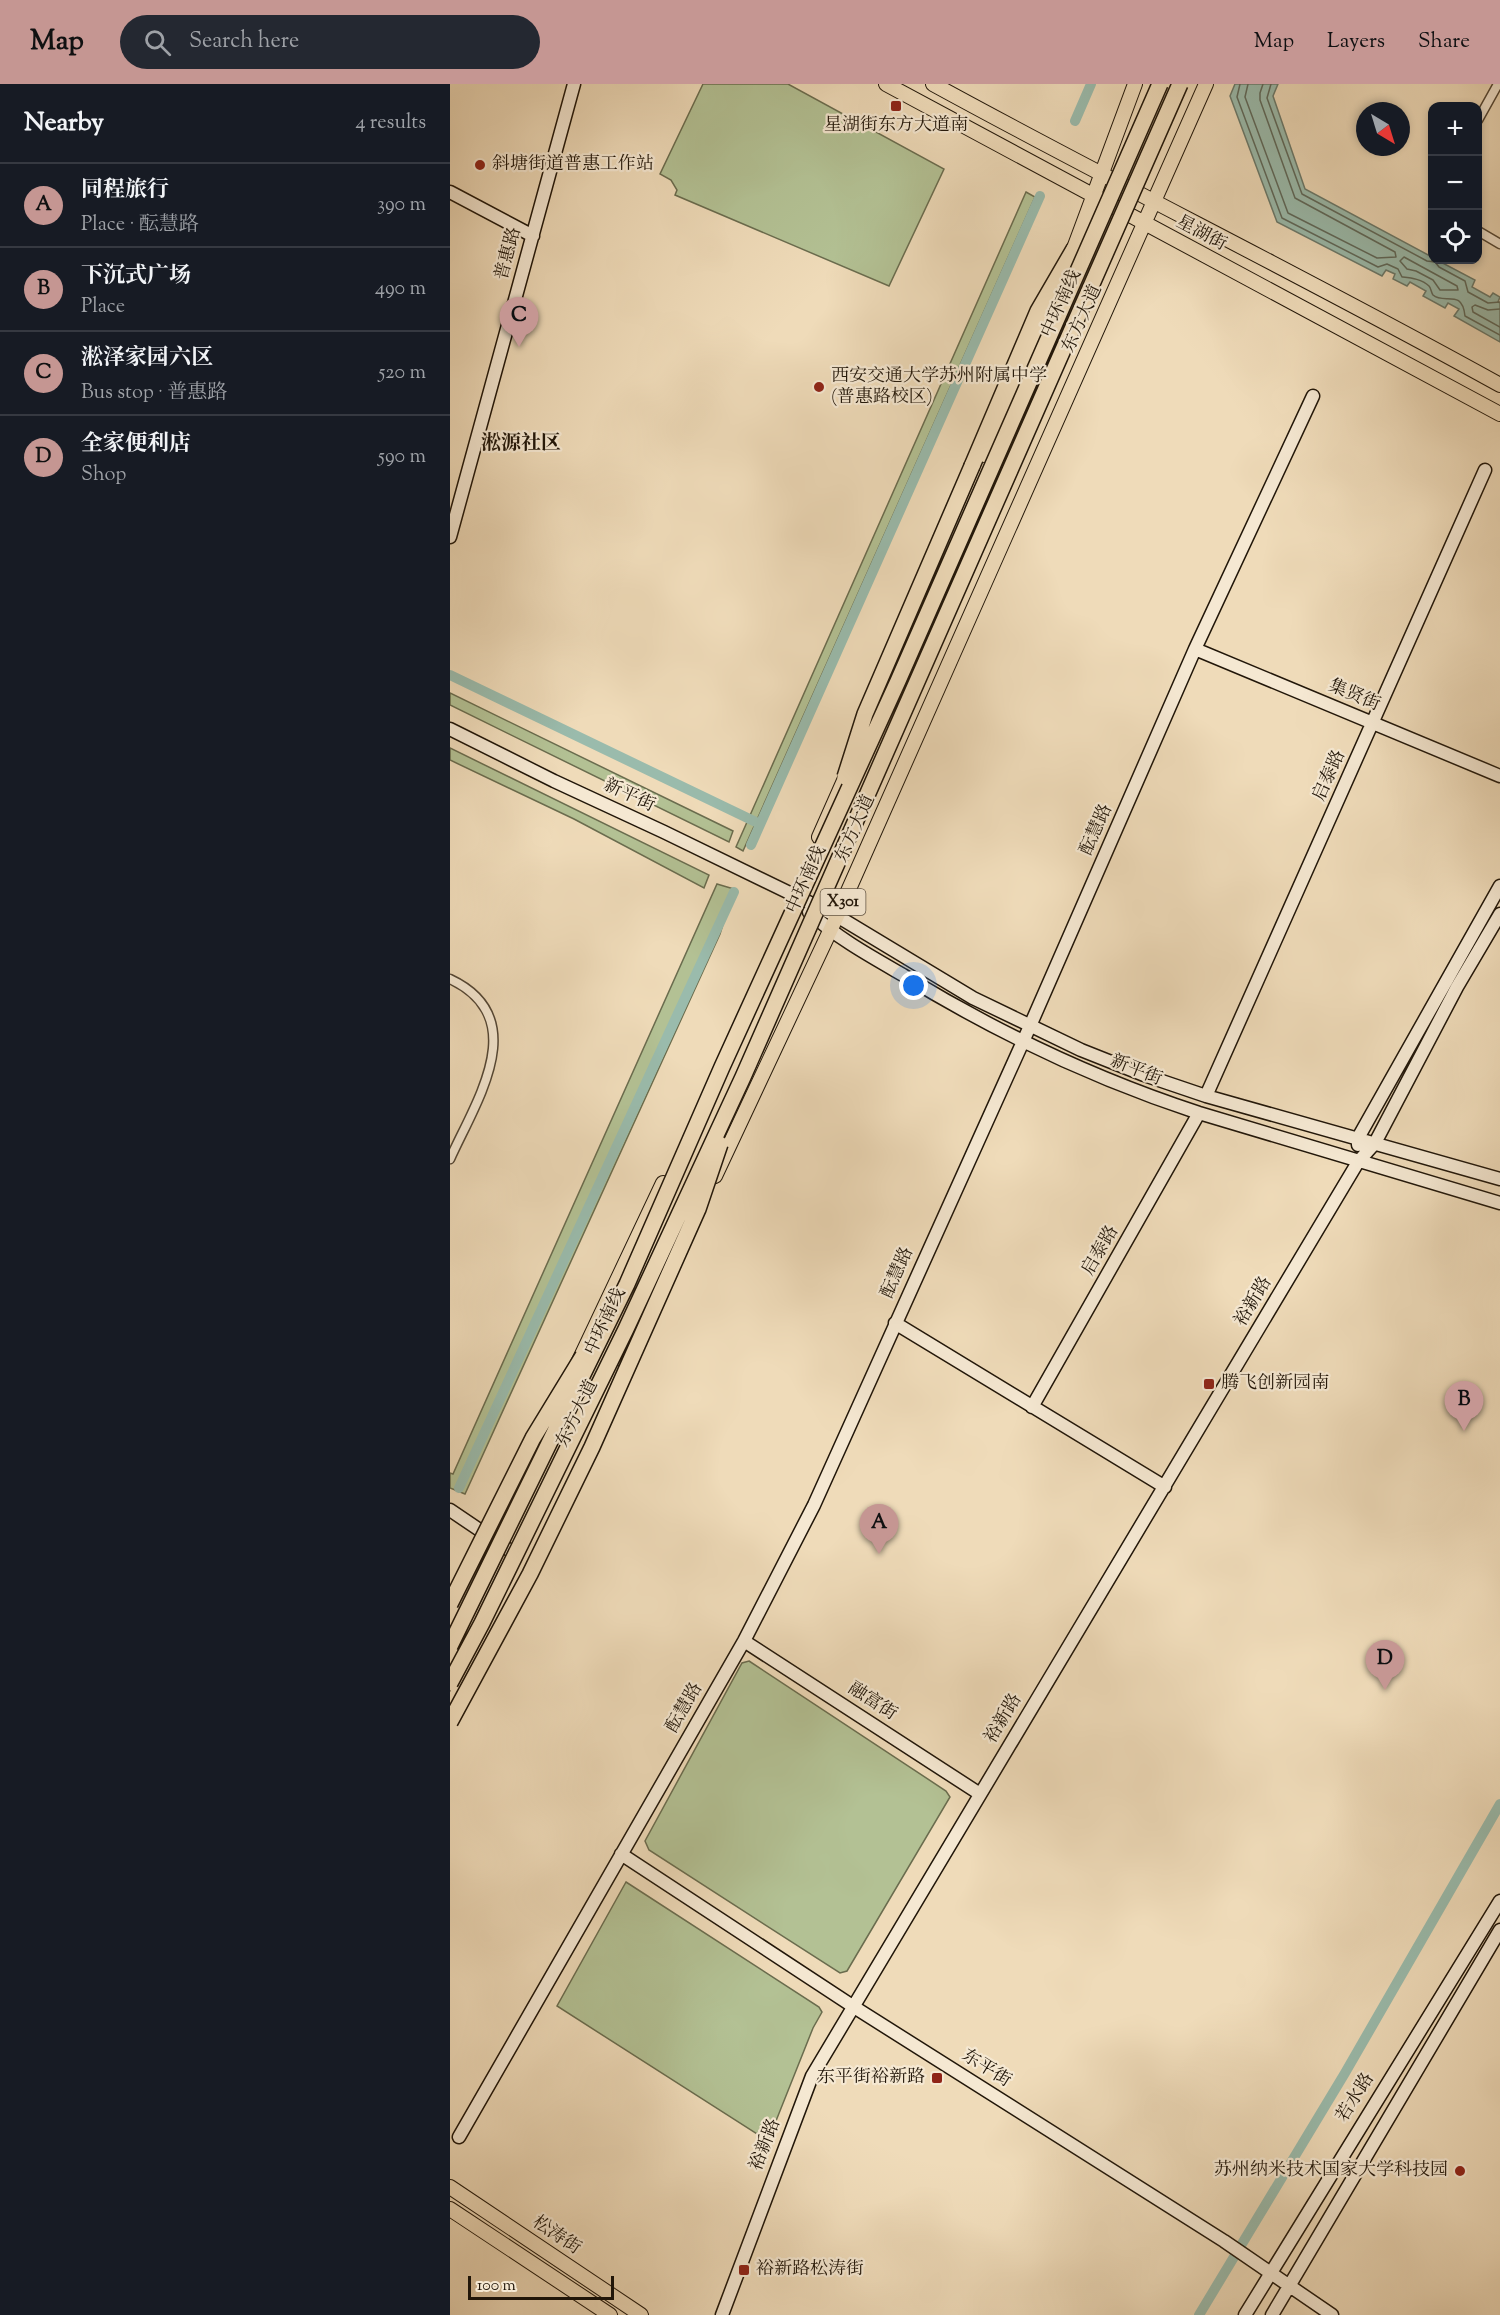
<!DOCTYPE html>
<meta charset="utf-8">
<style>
:root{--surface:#171b24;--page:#242831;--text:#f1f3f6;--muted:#9ea1a6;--line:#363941;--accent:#c59692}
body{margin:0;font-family:"Sorts Mill Goudy","Noto Serif SC",serif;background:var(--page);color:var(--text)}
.controls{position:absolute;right:18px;top:18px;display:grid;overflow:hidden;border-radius:12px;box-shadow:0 3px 9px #0003}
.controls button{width:54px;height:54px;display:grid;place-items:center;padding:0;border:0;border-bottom:2px solid var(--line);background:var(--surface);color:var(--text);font:30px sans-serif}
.compass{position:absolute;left:906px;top:18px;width:54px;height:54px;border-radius:50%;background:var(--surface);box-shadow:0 3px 9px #0003;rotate:142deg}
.scale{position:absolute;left:18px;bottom:15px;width:146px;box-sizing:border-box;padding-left:6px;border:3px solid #211609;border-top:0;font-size:16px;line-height:21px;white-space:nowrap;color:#211609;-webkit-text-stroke:4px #f5e8d2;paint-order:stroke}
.you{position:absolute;left:464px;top:902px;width:21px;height:21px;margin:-15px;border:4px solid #fff;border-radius:50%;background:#1a73e8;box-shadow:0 0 0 9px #1a73e833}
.badge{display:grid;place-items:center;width:39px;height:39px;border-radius:50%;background:var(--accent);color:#111;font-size:20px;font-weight:700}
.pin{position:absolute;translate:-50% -50px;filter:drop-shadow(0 2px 3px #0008)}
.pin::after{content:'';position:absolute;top:32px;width:21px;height:18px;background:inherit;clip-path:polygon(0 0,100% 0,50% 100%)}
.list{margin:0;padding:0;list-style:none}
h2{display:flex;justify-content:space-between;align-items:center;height:78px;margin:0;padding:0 24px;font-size:26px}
h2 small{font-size:20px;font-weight:400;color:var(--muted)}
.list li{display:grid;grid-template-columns:39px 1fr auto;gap:18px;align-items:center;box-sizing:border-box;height:84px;padding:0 24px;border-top:2px solid var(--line)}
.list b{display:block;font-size:22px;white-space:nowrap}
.list p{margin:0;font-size:20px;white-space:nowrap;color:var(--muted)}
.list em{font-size:20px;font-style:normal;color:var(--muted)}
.icon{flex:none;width:33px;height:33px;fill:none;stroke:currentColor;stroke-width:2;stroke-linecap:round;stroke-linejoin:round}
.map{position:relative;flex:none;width:1050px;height:2231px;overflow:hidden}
header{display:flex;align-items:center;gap:36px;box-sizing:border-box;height:84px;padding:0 30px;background:var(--accent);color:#111}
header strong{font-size:28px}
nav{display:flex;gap:33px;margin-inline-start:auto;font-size:21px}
.search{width:420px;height:54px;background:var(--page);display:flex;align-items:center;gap:15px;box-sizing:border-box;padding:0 21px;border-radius:33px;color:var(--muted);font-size:22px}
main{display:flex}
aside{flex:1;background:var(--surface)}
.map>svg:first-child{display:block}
</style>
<header>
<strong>Map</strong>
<div class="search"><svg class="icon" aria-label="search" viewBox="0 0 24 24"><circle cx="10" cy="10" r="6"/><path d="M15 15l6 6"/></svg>Search here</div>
<nav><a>Map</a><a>Layers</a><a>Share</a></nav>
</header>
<main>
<aside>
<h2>Nearby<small>4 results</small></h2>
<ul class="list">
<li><span class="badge">A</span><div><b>同程旅行</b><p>Place · 酝慧路</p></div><em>390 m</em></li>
<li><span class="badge">B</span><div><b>下沉式广场</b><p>Place</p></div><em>490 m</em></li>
<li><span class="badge">C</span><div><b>淞泽家园六区</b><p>Bus stop · 普惠路</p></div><em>520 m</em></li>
<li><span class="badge">D</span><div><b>全家便利店</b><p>Shop</p></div><em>590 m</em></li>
</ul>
</aside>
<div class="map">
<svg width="1050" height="2231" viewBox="0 0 1050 2231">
<rect width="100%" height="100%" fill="#efdbb9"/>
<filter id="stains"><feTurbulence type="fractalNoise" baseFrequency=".00333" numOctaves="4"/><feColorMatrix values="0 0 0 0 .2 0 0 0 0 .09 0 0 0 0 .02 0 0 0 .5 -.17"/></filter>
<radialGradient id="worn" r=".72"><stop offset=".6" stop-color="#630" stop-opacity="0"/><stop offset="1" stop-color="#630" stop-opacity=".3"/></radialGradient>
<!-- green -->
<path fill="#b3c194" stroke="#6a6c4e" stroke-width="1.5" d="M253,0H338L494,85L439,202L225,111L227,106L221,96L210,90Z
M576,108L585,113L293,767L286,763Z
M0,609L283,747L279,758L0,621Z
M0,664L259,791L254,804L124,735L0,676Z
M267,800L284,805L270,850L15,1410L0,1404V1389L3,1390Z
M299,1577L496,1707L500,1713L397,1887L390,1889L199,1766L195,1757L292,1579Z
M176,1798L369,1923L372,1928L363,1944L318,2057L107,1922Z"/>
<!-- water -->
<path fill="#9abbac" stroke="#6a796b" stroke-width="1.5" d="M785,0H828L823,12L855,105L982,173V176H987L1025,196L1022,203L1040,213L1043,209L1050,213L1048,218L1050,219V258L1004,232L1009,225L998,219L995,224L973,212L976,207L960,198L957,202L943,195L945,190L936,186L932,192L827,138L780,12Z"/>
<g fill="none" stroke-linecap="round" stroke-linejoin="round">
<!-- shore -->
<path stroke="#5e685a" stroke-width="1.5" d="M790,0L787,13L832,134L928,183L937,180L948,185L952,193C961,194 972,195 979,202C981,204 981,208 983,211C994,221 1012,204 1015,232L1050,251
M798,0L795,13L838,129L927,174L946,173L945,168L845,114L810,16V9L813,0
M821,0L817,14L852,110L977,177L985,178L989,183L1015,197L1018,208L1038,219L1050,218
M954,173L1007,202L1008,206H990L983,196L966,187L957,185L950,177Z
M1050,225L1038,226L1025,221L1022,223L1023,228L1050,243"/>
<!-- canal -->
<path stroke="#9abbac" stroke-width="10" d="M625,37L641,0
M0,591L310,740
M301,761L590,112
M9,1404L284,808
M749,2231L895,1989L1050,1720"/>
<!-- street casing -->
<g stroke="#544735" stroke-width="11">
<path id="street" d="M1028,36L1048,0
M1028,147L1050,160
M0,895C83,934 26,1017 0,1075"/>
</g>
<!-- secondary casing -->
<g stroke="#211609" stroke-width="15">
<path id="secondary" d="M0,108L83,152
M0,453L124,0
M745,565L1050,692
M0,645L104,697L214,748L387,832L523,914L631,966L694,991L756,1012L1050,1095
M359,828C387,854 420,872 453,891C546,948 645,995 749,1029L1050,1119
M756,1012L1035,386
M908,1061V1054L1050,802
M445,1239L715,1403
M582,1323L749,1029
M0,1426L71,1474
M294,1557L530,1710
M171,1770L404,1923L774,2157L882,2231
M9,2053L294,1557L364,1421L580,942L745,565L863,312
M272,2231L362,1992L908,1078L925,1059L1007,903L1050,830
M795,2231L1050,1817
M822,2231L1050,1846"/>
</g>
<!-- primary casing -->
<g stroke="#211609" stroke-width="16">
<path id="primary" d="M436,0L1050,330
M483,0C671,103 863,197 1050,301
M620,175L685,0
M535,371L606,207
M369,753L400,683
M265,1092L387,832L756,0
M128,1279L213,1099
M0,1534L41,1456L94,1348
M0,1623L76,1478L167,1289
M0,2103L191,2231
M0,2125L160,2231"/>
</g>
<!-- highway casing -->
<g stroke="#211609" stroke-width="18">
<path id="highway" d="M522,382L588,227L624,165"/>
</g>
<!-- street -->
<use href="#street" stroke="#f5e8d2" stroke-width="8"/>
<!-- secondary -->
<use href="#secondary" stroke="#f5e8d2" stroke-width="12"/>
<!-- primary -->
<use href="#primary" stroke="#efdbb9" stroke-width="14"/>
<!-- highway -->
<use href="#highway" stroke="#efdbb9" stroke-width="15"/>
<!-- highway-bridge casing -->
<g stroke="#211609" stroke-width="18" stroke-linecap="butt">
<path id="highway-bridge" d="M395,693L415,630L522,382
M0,1520L83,1354L133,1272
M0,1562L177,1200L272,983L448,597L710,0
M0,1599L32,1539L176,1245L293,993L730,0
M0,1638L80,1490L142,1363L248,1125L270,1060"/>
</g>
<!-- highway-bridge -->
<use href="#highway-bridge" stroke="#efdbb9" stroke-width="15"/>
</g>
<!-- markers -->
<g fill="#8f2418" stroke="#f5e8d2" stroke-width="2">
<rect x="440" y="16" width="12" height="12" rx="3"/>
<circle cx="30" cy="81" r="6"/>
<circle cx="369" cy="303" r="6"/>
<rect x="753" y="1294" width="12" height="12" rx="3"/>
<rect x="481" y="1988" width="12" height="12" rx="3"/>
<circle cx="1010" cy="2087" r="6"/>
<rect x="288" y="2180" width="12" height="12" rx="3"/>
</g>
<g text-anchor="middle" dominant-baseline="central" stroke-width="4.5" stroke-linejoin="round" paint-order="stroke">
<!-- shield labels -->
<rect fill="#f5e8d2" stroke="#615545" stroke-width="1.5" x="370.5" y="805" width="45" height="26" rx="4.5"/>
<g font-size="16" font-weight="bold" fill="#211609">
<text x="393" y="818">X301</text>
</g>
<!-- poi labels -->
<g font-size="18" fill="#211609" stroke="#f5e8d2" text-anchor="start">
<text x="446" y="42" text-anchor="middle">星湖街东方大道南</text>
<text x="42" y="81">斜塘街道普惠工作站</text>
<text x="381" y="293">西安交通大学苏州附属中学<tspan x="381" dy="21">(普惠路校区)</tspan></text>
<text x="771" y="1300">腾飞创新园南</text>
<text x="475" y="1994" text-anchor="end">东平街裕新路</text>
<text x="998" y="2087" text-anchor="end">苏州纳米技术国家大学科技园</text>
<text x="306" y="2186">裕新路松涛街</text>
</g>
<!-- street labels -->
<g font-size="18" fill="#211609" stroke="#f5e8d2">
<text transform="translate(751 150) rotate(28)">星湖街</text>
<text transform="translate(59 170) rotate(-75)">普惠路</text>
<text transform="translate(612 220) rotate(-66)">中环南线</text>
<text transform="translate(633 235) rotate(-66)">东方大道</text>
<text transform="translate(904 612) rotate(23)">集贤街</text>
<text transform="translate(880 692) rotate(-66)">启泰路</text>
<text transform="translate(179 712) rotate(25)">新平街</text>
<text transform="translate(406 745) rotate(-66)">东方大道</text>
<text transform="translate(647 746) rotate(-66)">酝慧路</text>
<text transform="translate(357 796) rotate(-66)">中环南线</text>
<text transform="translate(686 987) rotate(22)">新平街</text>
<text transform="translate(651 1167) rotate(-60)">启泰路</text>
<text transform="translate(448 1189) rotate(-66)">酝慧路</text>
<text transform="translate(804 1218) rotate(-59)">裕新路</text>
<text transform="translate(156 1238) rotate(-65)">中环南线</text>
<text transform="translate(128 1330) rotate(-64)">东方大道</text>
<text transform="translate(422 1618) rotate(33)">融富街</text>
<text transform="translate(235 1624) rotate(-60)">酝慧路</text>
<text transform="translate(554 1635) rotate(-59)">裕新路</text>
<text transform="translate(536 1985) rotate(32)">东平街</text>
<text transform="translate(906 2014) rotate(-58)">若水路</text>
<text transform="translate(316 2061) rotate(-69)">裕新路</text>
<text transform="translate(106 2152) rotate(34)">松涛街</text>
</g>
<!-- neighbourhood labels -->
<g font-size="20" font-weight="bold" fill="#211609" stroke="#f5e8d2">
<text x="71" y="360">淞源社区</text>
</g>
</g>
<rect width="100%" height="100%" filter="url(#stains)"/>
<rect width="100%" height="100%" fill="url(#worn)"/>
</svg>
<div class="controls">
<button>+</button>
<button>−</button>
<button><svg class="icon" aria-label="locate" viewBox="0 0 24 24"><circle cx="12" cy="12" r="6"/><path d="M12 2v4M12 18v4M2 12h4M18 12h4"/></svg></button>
</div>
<svg class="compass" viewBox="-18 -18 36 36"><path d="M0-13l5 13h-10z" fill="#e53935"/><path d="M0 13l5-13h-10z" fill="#9ea1a6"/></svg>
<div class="scale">100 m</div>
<div class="you"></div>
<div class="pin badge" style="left:429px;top:1470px">A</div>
<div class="pin badge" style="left:1014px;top:1347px">B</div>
<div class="pin badge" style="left:69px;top:263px">C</div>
<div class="pin badge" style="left:935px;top:1606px">D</div>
</div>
</main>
